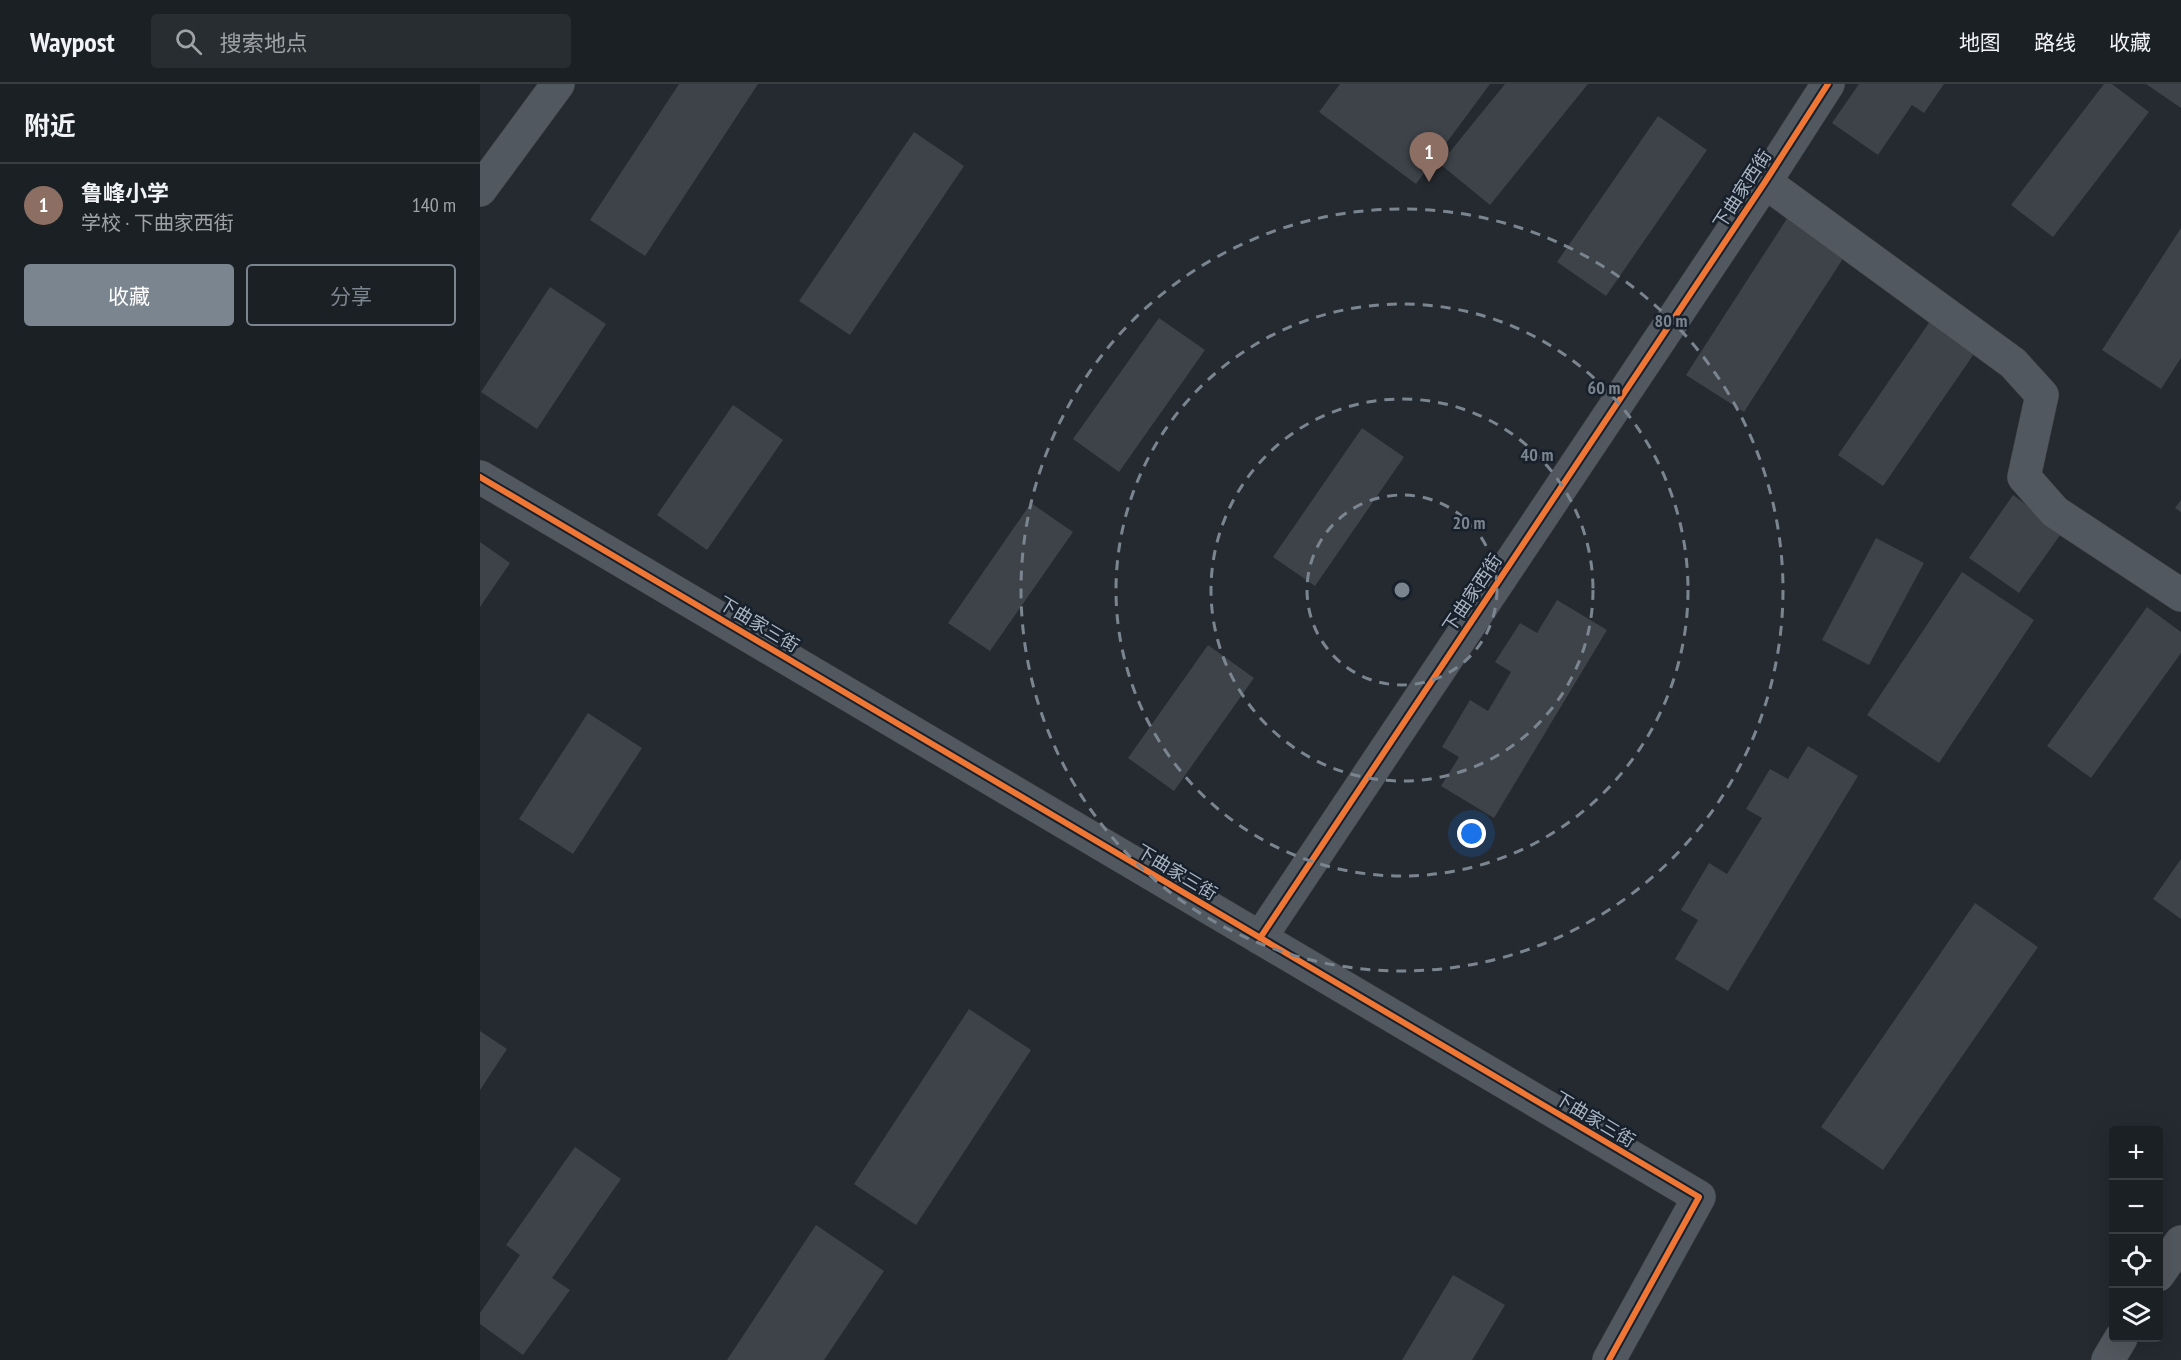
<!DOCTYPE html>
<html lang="zh">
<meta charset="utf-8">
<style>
:root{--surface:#1b2024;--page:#282d31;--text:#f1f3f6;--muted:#a0a3a6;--line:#393e41;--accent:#7b8590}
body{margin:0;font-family:"PT Sans Narrow","Noto Sans SC",sans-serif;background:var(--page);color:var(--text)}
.controls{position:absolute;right:18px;bottom:18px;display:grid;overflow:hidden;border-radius:6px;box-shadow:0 6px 24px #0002}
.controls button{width:54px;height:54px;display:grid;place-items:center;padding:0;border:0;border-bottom:2px solid var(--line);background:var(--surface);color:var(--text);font:30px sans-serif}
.you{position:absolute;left:992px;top:750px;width:21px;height:21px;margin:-15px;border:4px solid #fff;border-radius:50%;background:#1a73e8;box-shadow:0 0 0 9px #1a73e833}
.badge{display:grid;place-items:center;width:39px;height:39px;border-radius:50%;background:var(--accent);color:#fff;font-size:20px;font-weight:700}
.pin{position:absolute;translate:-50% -50px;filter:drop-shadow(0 2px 3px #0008)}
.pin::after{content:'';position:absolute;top:32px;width:21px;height:18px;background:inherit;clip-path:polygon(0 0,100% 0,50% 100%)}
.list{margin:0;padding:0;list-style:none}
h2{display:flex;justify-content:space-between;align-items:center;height:78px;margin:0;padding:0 24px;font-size:26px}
h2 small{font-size:20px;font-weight:400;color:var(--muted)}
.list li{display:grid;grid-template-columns:39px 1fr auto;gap:18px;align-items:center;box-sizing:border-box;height:84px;padding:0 24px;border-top:2px solid var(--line)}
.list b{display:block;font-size:22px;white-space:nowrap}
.list p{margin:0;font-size:20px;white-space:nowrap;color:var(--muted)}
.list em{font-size:20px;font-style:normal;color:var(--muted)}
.actions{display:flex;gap:12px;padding:18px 24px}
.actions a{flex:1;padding:14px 0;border:2px solid var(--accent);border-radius:6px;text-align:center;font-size:21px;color:var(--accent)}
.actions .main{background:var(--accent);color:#fff}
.icon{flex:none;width:33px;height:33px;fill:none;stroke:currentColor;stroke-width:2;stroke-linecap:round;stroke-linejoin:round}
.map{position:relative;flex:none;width:1701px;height:1276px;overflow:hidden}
header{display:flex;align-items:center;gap:36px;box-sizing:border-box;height:84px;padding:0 30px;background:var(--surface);border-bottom:2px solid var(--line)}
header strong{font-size:28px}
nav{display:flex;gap:33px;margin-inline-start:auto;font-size:21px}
.search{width:420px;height:54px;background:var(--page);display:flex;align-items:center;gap:15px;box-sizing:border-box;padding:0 21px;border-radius:6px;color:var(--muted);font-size:22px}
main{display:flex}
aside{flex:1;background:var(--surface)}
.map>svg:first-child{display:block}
</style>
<header>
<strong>Waypost</strong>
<div class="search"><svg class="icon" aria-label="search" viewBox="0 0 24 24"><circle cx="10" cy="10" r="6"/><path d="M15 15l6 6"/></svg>搜索地点</div>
<nav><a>地图</a><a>路线</a><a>收藏</a></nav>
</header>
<main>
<aside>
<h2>附近<small></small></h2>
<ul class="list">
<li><span class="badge" style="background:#8d6e63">1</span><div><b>鲁峰小学</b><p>学校 · 下曲家西街</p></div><em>140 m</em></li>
</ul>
<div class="actions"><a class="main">收藏</a><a>分享</a></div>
</aside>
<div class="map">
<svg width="1701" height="1276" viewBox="0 0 1701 1276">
<rect width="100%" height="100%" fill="#242a30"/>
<!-- building -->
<path fill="#3d4349" d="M199,0H278L165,172L110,136Z
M860,0H1010L936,100L839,28Z
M1025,0H1108L1010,121L960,80Z
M1379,0H1464L1444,29L1432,21L1398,71L1352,39Z
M1624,0H1632L1669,28L1573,153L1531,121Z
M1666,0H1701V24Z
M1178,32L1227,66L1126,212L1077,178Z
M434,48L484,82L370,251L319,217Z
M1308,133L1366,170L1264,328L1206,291Z
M1701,144V274L1681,305L1622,266Z
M70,203L126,240L57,345L1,308Z
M1453,233L1498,264L1403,402L1358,371Z
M679,234L725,266L639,388L593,355Z
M253,321L303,356L227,466L177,431Z
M882,344L924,373L835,502L793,473Z
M1533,411L1583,447L1539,509L1489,474Z
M1701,416V428L1695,424Z
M551,419L593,448L510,567L468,539Z
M1396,454L1444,479L1389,581L1342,556Z
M0,458L30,479L0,523Z
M1482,488L1554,536L1459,679L1387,631Z
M1077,516L1127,546L1014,734L961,702L979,673L962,663L990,616L1008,627L1031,588L1015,578L1040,539L1057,549Z
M1667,523L1701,548V569L1611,694L1567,662Z
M728,561L774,594L694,707L648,674Z
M108,629L162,664L93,770L39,735Z
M1328,662L1378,692L1248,907L1195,875L1218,836L1201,826L1229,779L1247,790L1282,734L1266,725L1290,685L1308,695Z
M1701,775V835L1673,815Z
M1495,819L1558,863L1403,1086L1341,1043Z
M489,925L551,966L436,1141L374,1100Z
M0,947L27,965L0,1006Z
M95,1063L141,1095L72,1194L90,1206L43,1271L0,1240V1229L40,1171L26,1161Z
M336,1141L404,1187L344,1276H247Z
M973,1191L1025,1221L992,1276H922Z"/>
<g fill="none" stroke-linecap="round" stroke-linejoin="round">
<!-- minor casing -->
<g stroke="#40454a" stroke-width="34">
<path id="minor" d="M1285,98L1533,279L1562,311L1544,393L1575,428L1701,511
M0,393L1219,1113L1129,1276
M780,854L1285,98L1348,0"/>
</g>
<!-- tertiary casing -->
<g stroke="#40454a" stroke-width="34">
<path id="tertiary" d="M0,106L78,0
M1678,1191L1701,1158
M1628,1276L1641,1254"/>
</g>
<!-- minor -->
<use href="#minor" stroke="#52585f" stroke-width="33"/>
<!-- tertiary -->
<use href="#tertiary" stroke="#52585f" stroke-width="33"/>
<!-- cycleway casing -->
<g stroke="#17202b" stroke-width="10">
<path id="cycleway" d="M0,393L1219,1113L1129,1276
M780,854L1285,98L1348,0"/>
</g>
<!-- cycleway -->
<use href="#cycleway" stroke="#f07635" stroke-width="6"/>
</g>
<!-- distance rings -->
<g fill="none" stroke="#7b8590" stroke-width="3" stroke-dasharray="10 8">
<circle cx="922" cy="506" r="95"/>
<circle cx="922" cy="506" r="191"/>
<circle cx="922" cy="506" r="286"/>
<circle cx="922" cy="506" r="381"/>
</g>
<g text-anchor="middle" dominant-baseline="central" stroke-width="5" stroke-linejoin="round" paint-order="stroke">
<!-- street labels -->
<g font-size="18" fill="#aab6c4" stroke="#17202b">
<text transform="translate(1262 105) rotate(-57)">下曲家西街</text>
<text transform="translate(992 509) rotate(-56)">下曲家西街</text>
<text transform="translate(279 540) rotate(31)">下曲家三街</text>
<text transform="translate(697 788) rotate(31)">下曲家三街</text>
<text transform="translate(1115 1035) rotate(31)">下曲家三街</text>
</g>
</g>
<circle cx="922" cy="506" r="9" fill="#7b8590" stroke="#17202b" stroke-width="3"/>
<g font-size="18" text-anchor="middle" font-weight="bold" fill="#7b8590" stroke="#17202b" stroke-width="5" stroke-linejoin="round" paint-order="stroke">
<text x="1191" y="243">80 m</text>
<text x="1124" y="310">60 m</text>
<text x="1057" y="377">40 m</text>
<text x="989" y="445">20 m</text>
</g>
</svg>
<div class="controls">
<button>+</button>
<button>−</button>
<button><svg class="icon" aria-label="locate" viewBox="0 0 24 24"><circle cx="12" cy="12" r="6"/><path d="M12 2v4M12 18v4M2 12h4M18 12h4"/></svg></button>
<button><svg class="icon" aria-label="layers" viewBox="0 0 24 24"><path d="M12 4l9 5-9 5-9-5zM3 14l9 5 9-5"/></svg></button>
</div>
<div class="you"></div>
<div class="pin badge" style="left:949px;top:98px;background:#8d6e63">1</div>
</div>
</main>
